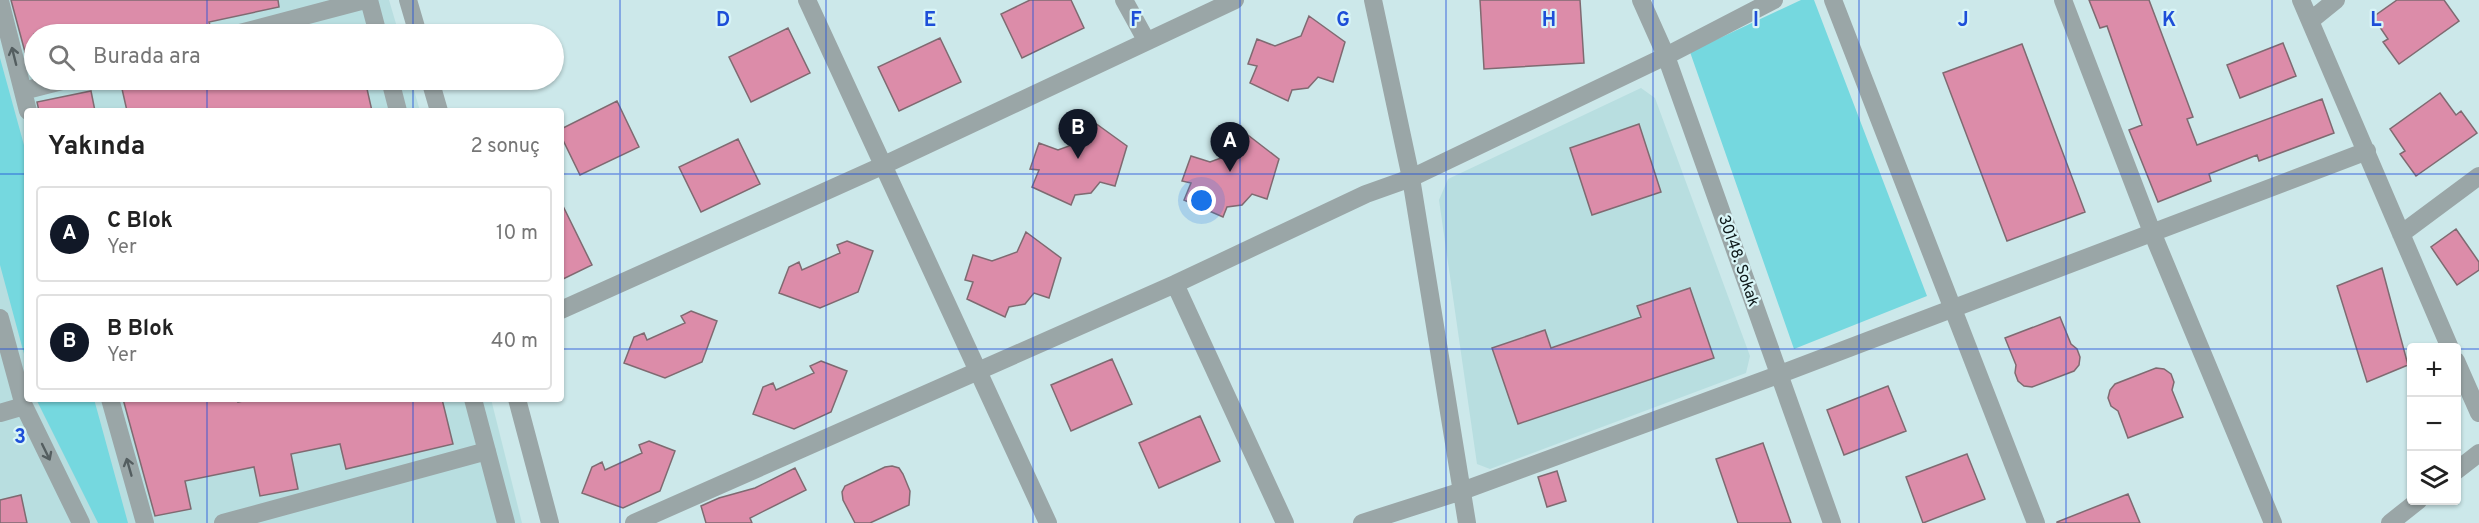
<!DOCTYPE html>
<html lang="tr">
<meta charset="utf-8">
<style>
:root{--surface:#fff;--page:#f2f2f2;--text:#222;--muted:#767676;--line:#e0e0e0;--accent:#111827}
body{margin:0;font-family:Overpass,sans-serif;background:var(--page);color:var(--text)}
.controls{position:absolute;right:18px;bottom:18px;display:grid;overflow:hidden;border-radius:6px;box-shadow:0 2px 4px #0004}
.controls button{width:54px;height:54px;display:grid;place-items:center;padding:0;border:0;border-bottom:2px solid var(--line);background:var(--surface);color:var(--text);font:30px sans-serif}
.you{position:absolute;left:1202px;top:201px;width:21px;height:21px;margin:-15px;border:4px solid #fff;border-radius:50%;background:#1a73e8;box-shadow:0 0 0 9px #1a73e833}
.badge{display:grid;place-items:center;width:39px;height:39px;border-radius:50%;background:var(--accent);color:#fff;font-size:20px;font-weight:700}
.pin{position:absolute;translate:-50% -50px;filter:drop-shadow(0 2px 3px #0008)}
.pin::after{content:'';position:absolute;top:32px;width:21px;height:18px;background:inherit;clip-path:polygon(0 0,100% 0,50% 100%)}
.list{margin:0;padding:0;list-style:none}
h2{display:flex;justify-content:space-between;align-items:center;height:78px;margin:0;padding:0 24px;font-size:26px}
h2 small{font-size:20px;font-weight:400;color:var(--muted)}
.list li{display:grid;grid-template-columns:39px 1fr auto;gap:18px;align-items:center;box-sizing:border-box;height:96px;margin:0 12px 12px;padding:0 12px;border:2px solid var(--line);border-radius:6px}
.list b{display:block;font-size:22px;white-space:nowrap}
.list p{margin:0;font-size:20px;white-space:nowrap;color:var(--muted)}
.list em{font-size:20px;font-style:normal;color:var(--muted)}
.icon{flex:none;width:33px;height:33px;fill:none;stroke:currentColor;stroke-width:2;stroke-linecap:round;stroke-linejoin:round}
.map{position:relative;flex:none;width:2479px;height:523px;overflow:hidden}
.search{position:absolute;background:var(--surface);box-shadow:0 2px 4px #0004;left:24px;top:24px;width:540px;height:66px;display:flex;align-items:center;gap:15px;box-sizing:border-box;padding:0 21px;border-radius:33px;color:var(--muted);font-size:22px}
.panel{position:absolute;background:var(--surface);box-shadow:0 2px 4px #0004;left:24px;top:108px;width:540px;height:294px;border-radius:6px}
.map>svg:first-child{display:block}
</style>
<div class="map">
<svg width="2479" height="523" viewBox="0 0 2479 523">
<rect width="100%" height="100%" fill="#cce8ea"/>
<!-- built -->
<path fill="#b8dee0" d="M0,0H389L399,34H34V80H411L420,111H27V399H491L522,523H0Z
M1641,88L1655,98L1750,356L1746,373L1490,469L1477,464L1439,200L1448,179Z"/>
<!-- green -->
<path fill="#75d8df" d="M1801,0H1814L1927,296L1794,349L1690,52Z
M0,58L27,156V365L0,265Z
M36,399H94L128,523H98Z"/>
<!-- building -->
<path fill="#dc8ca9" stroke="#7f6a71" stroke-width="1.5" d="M11,0H278L279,7L209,22L211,28L182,34H34V50L25,52Z
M1030,0H1071L1084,28L1022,58L1001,14Z
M1480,0H1580L1584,63L1484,69Z
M2089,0H2149L2193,117L2187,119L2197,145L2322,99L2334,133L2259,161L2257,155L2209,174L2211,181L2158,202L2129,130L2142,125L2107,26L2100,28Z
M2397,0H2444L2459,21L2399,64L2383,42L2388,39L2373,17Z
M1309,16L1345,42L1333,82L1318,77L1308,88L1292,90L1288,101L1250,83L1257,66L1248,64L1257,39L1275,46L1301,36Z
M788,28L810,73L751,102L729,57Z
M940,38L961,82L899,111L878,67Z
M2283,43L2296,76L2240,98L2227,65Z
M2022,44L2085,212L2007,241L1943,73Z
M120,80H365L372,111H127Z
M91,91L95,111H39L37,102Z
M2440,93L2456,115L2461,111L2477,133L2416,176L2400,154L2405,151L2390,129Z
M617,101L639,147L580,175L561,136V129Z
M1091,120L1127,146L1115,186L1100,182L1091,193L1075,195L1071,205L1032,187L1039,170L1030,169L1039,143L1058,150L1083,141Z
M1639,124L1661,192L1592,215L1570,148Z
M1244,132L1279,159L1267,199L1252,194L1242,205L1227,207L1223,217L1184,200L1191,183L1182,181L1191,156L1210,162L1235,153Z
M738,139L760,184L701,212L679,167Z
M561,202L592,265L561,280Z
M2456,229L2479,262V270L2457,285L2431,247Z
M1026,232L1061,258L1049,298L1034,293L1025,304L1009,307L1005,317L967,299L973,282L965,280L973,255L992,261L1017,252Z
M847,241L873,251L858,292L820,308L779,293L789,267L799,262L802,270L840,253L837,245Z
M2382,268L2408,365L2367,382L2337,286Z
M1690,288L1714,358L1518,424L1492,348L1545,330L1551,348L1641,317L1637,306Z
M691,311L717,321L702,362L665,378L624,363L634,337L644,333L647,340L685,323L681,316Z
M2060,317L2071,344L2077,349L2080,357L2079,365L2074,371L2032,387L2024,386L2018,381L2015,373L2016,365L2005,338Z
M1112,359L1132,404L1071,431L1051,385Z
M821,361L847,371L831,412L794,429L753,414L763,387L773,383L776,390L814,373L810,366Z
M2156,368L2164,369L2171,374L2174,382L2172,390L2183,417L2128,438L2118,411L2111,406L2108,398L2110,390L2115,384Z
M1888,386L1906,431L1844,455L1827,410Z
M123,399H238V402L252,399H442L453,444L346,469L340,444L291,454L298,489L260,496L254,467L185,481L191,509L155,516Z
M1200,416L1220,461L1159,488L1139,443Z
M649,441L675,451L660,491L623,508L582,493L592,467L602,462L605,470L642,453L639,445Z
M1763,443L1791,523H1738L1716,459Z
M1967,454L1985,499L1923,523L1906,477Z
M892,466L899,468L903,474L910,491L909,505L870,523H855L843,500L842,492L845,486L885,467Z
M795,468L806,490L750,518L752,523H706L701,506L719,498L755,488Z
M1557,471L1566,501L1547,507L1538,477Z
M2128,494L2140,523H2057V522Z
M21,495L27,523H0V500Z"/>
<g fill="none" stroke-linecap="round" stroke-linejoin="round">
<!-- street -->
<path stroke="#9aa6a7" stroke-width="18" d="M369,0L378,34
M408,0L418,34
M807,0L1048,523
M1124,0L1146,40
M1373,0L1411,178L1467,523
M1641,0L1666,56L1832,523
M1833,0L2036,523
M2063,0L2152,232L2273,523
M2301,0L2450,348
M0,1L28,111
M2310,21L2336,0
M236,34L365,0
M390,80L398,111
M430,80L439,111
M23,91L66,80
M2401,234L2479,176
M1175,284L1285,523
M561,310L884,165L1235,0
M0,318L24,406L81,523
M2456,361L2479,413
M110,399L145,523
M473,399L506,523
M517,399L550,523
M0,413L24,406
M2456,471L2479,453
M223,523L487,451
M634,523L1175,284L1366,194L1411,178L1666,56L1774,0
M1362,523L1462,491L1778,375L2367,151
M2390,523L2419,500"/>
</g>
<!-- one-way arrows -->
<defs><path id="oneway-shaft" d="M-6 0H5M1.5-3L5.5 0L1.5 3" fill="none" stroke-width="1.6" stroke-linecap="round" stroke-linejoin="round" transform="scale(1.5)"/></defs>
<g stroke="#545e60">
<use href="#oneway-shaft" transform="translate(14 56) rotate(-104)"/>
<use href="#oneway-shaft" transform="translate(46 452) rotate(64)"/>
<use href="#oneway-shaft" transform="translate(129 467) rotate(-106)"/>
</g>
<!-- grid -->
<path fill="none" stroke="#1d4ed8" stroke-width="1.5" stroke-opacity="0.55" d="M207,0V34M413,0V34M620,0V523M826,0V523M1033,0V523M1240,0V523M1446,0V523M1653,0V523M1859,0V523M2066,0V523M2272,0V523M207,80V111M413,80V111M0,174H27M561,174H2479M0,349H27M561,349H2412M2456,349H2479M207,399V523M413,399V523"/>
<g text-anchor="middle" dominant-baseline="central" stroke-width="4.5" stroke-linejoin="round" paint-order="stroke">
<!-- street labels -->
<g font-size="16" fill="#0d1718" stroke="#d9f5f7">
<text transform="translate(1738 261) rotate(71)">30148. Sokak</text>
</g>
</g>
<g font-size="20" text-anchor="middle" font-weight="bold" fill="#1d4ed8" stroke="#d9f5f7" stroke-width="4.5" stroke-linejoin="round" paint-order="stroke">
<text x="723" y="26">D</text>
<text x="930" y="26">E</text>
<text x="1136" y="26">F</text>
<text x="1343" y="26">G</text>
<text x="1549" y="26">H</text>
<text x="1756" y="26">I</text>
<text x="1963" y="26">J</text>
<text x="2169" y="26">K</text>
<text x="2376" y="26">L</text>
<text x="20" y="443">3</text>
</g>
</svg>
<div class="controls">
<button>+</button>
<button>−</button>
<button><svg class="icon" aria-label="layers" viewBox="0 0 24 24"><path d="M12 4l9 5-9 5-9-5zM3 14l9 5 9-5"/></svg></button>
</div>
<div class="you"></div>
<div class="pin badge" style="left:1230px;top:172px">A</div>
<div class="pin badge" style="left:1078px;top:159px">B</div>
<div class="search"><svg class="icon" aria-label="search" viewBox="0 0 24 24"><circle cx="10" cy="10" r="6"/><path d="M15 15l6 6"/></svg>Burada ara</div>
<section class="panel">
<h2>Yakında<small>2 sonuç</small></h2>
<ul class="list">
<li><span class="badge">A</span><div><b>C Blok</b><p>Yer</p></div><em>10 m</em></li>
<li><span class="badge">B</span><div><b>B Blok</b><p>Yer</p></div><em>40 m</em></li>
</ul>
</section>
</div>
